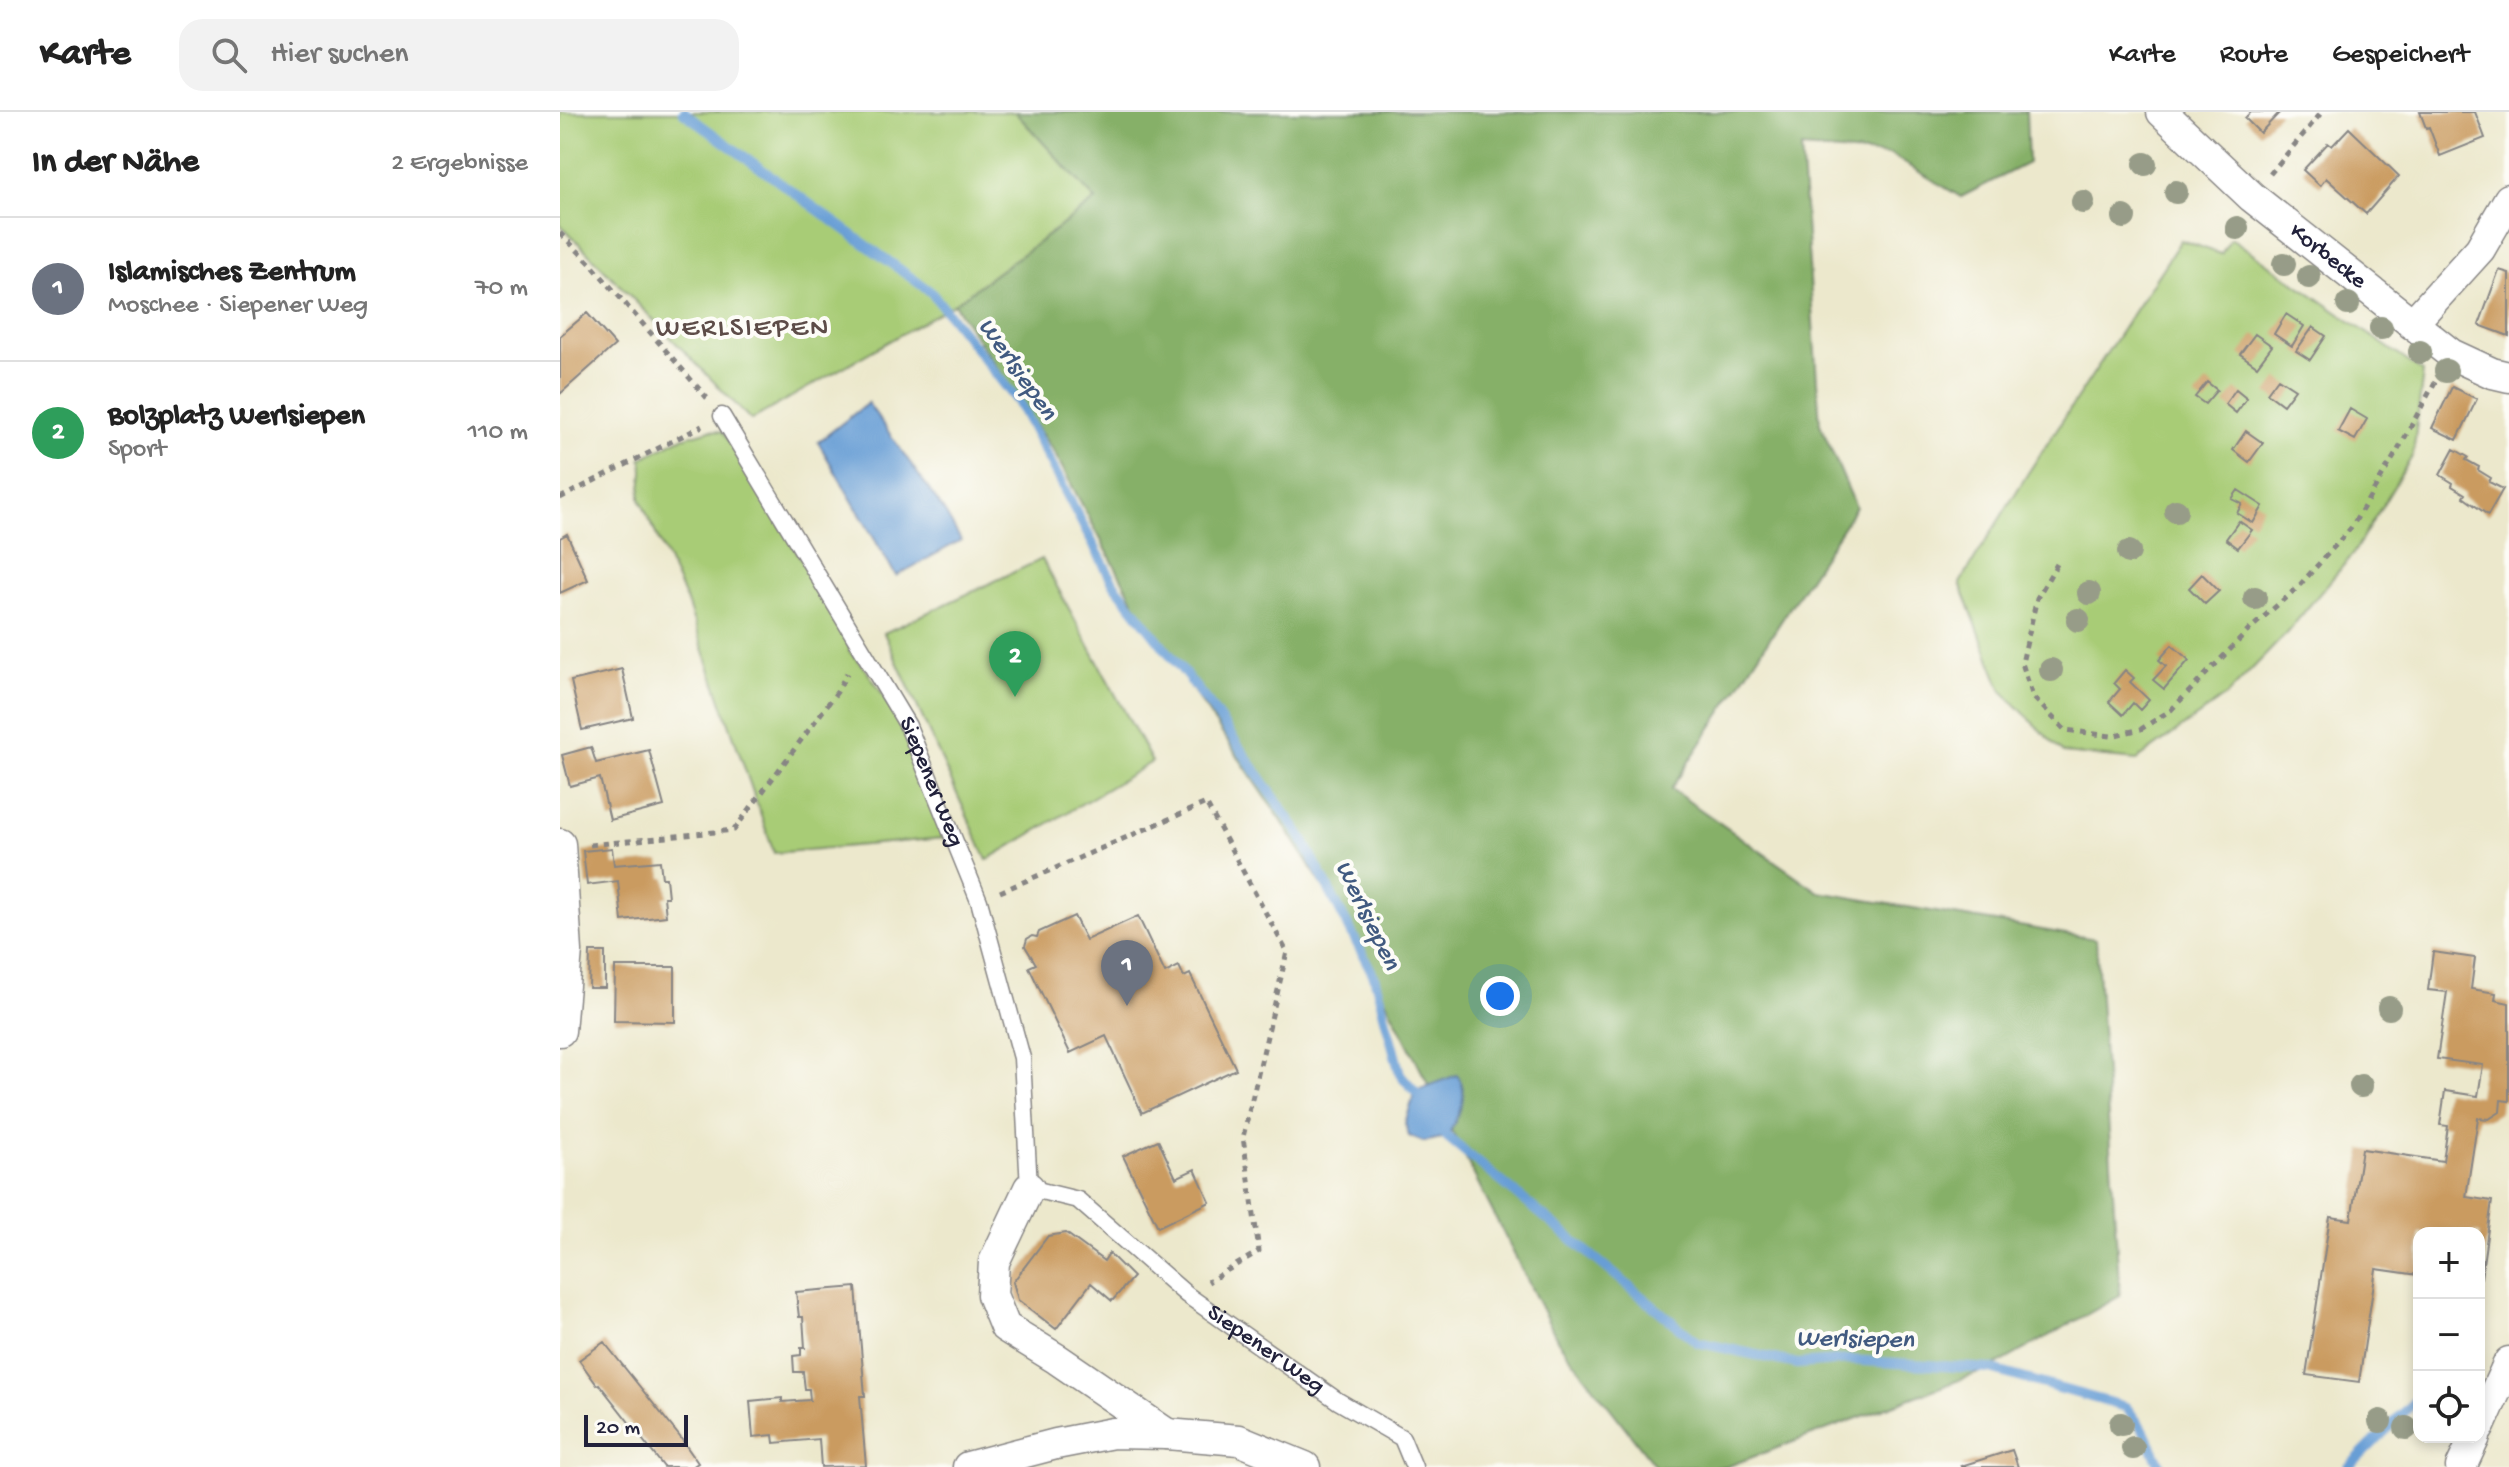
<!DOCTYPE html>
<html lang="de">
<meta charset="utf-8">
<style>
:root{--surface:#fff;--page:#f2f2f2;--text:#222;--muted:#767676;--line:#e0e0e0;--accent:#d1495b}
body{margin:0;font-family:"Gochi Hand",sans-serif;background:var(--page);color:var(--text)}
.controls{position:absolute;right:24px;bottom:24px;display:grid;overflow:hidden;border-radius:16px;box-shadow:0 4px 12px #0003}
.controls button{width:72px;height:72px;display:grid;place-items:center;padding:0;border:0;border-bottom:2px solid var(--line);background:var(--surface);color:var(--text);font:40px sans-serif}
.scale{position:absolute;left:24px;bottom:20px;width:104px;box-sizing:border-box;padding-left:8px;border:4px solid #22223b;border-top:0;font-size:22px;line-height:28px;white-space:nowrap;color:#22223b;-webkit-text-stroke:6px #fdfcf7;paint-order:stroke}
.you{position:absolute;left:940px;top:884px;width:28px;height:28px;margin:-20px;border:6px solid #fff;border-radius:50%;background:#1a73e8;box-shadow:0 0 0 12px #1a73e833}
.badge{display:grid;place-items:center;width:52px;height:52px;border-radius:50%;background:var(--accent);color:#fff;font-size:26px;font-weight:700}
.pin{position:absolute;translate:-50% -66px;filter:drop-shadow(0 2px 4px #0008)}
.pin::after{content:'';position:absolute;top:42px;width:28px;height:24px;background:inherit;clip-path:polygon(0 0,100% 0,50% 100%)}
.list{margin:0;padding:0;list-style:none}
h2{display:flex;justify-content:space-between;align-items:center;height:104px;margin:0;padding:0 32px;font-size:34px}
h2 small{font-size:26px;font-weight:400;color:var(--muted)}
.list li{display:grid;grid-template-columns:52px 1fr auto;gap:24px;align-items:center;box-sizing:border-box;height:144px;padding:0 32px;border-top:2px solid var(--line)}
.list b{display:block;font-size:30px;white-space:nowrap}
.list p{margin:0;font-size:26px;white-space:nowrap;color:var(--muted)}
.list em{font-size:26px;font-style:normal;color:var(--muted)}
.icon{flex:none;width:44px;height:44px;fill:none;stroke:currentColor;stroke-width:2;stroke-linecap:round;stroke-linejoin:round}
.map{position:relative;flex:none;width:1949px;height:1355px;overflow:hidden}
header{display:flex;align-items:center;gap:48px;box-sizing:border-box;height:112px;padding:0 40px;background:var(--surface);border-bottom:2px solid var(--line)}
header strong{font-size:38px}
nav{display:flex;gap:44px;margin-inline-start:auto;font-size:28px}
.search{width:560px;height:72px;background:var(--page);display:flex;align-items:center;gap:20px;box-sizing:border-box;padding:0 28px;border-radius:24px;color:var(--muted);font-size:30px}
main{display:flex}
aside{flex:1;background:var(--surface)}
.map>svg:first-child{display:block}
</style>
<header>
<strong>Karte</strong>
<div class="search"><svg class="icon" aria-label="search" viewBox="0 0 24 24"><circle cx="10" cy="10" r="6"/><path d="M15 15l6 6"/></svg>Hier suchen</div>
<nav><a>Karte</a><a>Route</a><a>Gespeichert</a></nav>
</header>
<main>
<aside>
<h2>In der Nähe<small>2 Ergebnisse</small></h2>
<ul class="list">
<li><span class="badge" style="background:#6b7280">1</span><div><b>Islamisches Zentrum</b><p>Moschee · Siepener Weg</p></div><em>70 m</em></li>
<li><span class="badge" style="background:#2e9e5b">2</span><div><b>Bolzplatz Werlsiepen</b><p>Sport</p></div><em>110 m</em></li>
</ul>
</aside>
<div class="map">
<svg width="1949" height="1355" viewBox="0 0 1949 1355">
<rect width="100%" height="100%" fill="#fdfcf7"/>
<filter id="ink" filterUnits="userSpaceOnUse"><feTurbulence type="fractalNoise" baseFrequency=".0125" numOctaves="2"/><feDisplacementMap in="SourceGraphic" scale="16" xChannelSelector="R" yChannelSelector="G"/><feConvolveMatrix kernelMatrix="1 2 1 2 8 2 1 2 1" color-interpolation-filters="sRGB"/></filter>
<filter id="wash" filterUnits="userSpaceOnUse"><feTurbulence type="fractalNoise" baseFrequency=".006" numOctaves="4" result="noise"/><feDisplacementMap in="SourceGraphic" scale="32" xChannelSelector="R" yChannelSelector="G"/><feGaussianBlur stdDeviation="1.8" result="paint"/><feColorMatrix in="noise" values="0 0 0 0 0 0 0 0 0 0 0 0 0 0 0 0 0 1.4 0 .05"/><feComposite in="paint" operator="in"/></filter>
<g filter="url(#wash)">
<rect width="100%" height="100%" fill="#ece8cc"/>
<!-- green -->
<path fill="#a8cc76" stroke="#657758" stroke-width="2" d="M0,0H455L536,88L394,192L191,308L0,112Z
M1671,126L1863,260L1853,343L1793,442L1724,524L1667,583L1577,648L1503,641L1442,579L1400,471L1468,361L1621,128L1661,142Z
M150,318L163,320L290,526L289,539C335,584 363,666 384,726L214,741L127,490L80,387C80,373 86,360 81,347L118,327Z
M482,447L592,650L427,748L324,521Z"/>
<!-- forest -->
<path fill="#86b067" stroke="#546951" stroke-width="2" d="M455,0H1466L1468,51L1401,85L1331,43L1241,36L1260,312L1296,395L1111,677L1259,780L1536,827L1560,1184L1429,1257L1166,1355H1096L998,1229L789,816L721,708L579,499L495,342L394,192L536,88Z"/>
<!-- water -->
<path fill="#679ed5" stroke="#446088" stroke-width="2" d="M308,291L384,399L401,428L336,464L258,330Z
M897,963C912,982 897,1006 887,1025L863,1030L849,1024L845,1011L856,978Z"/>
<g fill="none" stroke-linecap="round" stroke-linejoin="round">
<!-- stream -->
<path stroke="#679ed5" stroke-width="10" d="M123,0L371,180L459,291L554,472L649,592L741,724L814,864L840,962L861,986
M881,1016L887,1025L1137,1230L1237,1252L1289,1248L1430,1257L1566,1295L1584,1319L1601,1355
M1789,1355L1859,1285"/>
</g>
<g id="blocks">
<!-- building -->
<path fill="#ca9b61" d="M1691,0H1720L1700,21L1685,6Z
M1860,0H1915L1925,26L1880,44L1869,15L1866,16Z
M1789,16L1839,64L1806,102L1766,66L1760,74L1743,58L1768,31L1772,34Z
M1939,158L1949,161V224L1919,213Z
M27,201L55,233L0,282V224Z
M1726,202L1744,214L1732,234L1714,222Z
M1753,215L1766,224L1750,248L1736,239Z
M1695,222L1712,234L1697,254L1680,242Z
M1718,266L1735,277L1723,293L1707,281Z
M1647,270L1657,278L1645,292L1635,285Z
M1892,275L1917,287L1897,328L1872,316Z
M1676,277L1687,286L1676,301L1665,292Z
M1790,297L1807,307L1795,328L1778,319Z
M1686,319L1703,331L1689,350L1673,338Z
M1894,337L1908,345L1906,348L1919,355L1918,358L1931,366L1929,370L1943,377L1928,403L1903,385L1905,382L1892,374L1893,371L1880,363Z
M1678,378L1703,394L1693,411L1677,401L1682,392L1672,387Z
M1679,409L1692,418L1678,436L1666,427Z
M7,422L28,468L0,481V426Z
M1642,462L1659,479L1645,492L1629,476Z
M1612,533L1629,548L1604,577L1593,568L1606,554L1599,548Z
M62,557L73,606L22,618L11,569Z
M1565,558L1574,566L1570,570L1589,588L1580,598L1573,591L1563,603L1549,590L1560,577L1554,571Z
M31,635L36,651L89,638L104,694L50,708L40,666L10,674L2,643Z
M52,736L54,753L100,749L102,766H106L108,785H104L106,804L62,809L58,769L27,773L23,739Z
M514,804L526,828L578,804L605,861L619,854L624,865L630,862L676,957L582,1001L546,924L510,941L469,855L476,852L465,834L467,827L472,824L477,825L479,820Z
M30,840H45V876H29Z
M1873,840L1915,846L1911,877L1936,881L1935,888L1949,891V989L1941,988L1940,1000L1929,1007L1918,1006L1906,1085L1932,1089L1921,1166H1919V1121H1859V1163L1816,1157L1799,1270L1746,1263L1770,1105L1791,1108L1802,1037L1883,1049L1888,1014L1880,1013L1885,979L1918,984L1923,953L1877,947L1887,880L1868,878Z
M55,855H115V910L54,909Z
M598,1028L616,1066L635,1057L650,1090L598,1115L563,1044Z
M506,1121L544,1149L549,1141L573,1165L552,1189L531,1171L496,1217L458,1188L453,1170L488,1124Z
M296,1175L305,1284H300L306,1354L261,1355L259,1327L214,1331L213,1323L193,1325L190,1289L222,1286V1290L250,1288L249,1277H245L243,1260H234L233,1244L241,1243V1236H245L243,1205H239L236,1180Z
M44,1230L120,1325L138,1351L132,1355H104L39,1272L37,1273L19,1248Z
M1452,1338L1458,1355H1402L1401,1354Z"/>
</g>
</g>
<g filter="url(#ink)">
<use href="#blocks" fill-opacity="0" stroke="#878584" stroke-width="2"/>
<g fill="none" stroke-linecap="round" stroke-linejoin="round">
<!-- service casing -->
<g stroke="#878584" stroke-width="19">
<g id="service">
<path id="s1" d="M162,304L348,614L419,789L462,946L469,1076L518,1088L627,1183L778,1289L842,1326L854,1355"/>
</g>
</g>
<!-- minor casing -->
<g stroke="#878584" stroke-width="33">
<g id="minor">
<path id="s2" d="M1602,0L1692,85L1891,242L1932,261L1949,265"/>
<path d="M1852,212L1920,137L1949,87"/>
<path d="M0,732L7,839L0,919"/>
<path d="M469,1076L434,1150L432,1183L445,1215L497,1247L607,1322"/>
<path d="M1919,1316L1949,1250"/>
<path d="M408,1355L496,1332L553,1321L607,1322L679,1328L745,1355"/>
<path d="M1901,1355L1915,1325"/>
</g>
</g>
<!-- path -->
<path stroke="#878584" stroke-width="5" stroke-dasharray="6 6" stroke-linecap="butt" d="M1710,62L1762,0
M0,121L30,151L147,286
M0,386L142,314
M1497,452L1477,486L1462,551L1473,585L1505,618L1551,624L1581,617L1611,598L1691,516L1738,475L1791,416L1838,338L1875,270
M30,733L174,718L277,580L287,561
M440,780L646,691L727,840L683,1025L699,1139L648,1170"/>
<!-- service -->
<use href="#service" stroke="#fff" stroke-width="16"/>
<!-- minor -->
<use href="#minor" stroke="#fff" stroke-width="30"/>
</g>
<!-- trees -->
<g fill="#979c88">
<circle cx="1585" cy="52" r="12"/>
<circle cx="1616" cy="80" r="12"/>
<circle cx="1523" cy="90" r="12"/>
<circle cx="1564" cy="105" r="12"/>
<circle cx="1677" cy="116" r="12"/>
<circle cx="1724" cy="152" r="12"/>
<circle cx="1749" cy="165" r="12"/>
<circle cx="1788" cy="192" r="12"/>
<circle cx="1821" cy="216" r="12"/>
<circle cx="1860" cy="240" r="12"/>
<circle cx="1886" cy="259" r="12"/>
<circle cx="1616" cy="399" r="12"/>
<circle cx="1569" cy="440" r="12"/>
<circle cx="1529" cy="481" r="12"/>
<circle cx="1695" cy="486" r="12"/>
<circle cx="1518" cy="508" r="12"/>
<circle cx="1491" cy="558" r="12"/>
<circle cx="1829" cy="896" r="12"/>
<circle cx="1801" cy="974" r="12"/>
<circle cx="1820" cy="1309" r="12"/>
<circle cx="1561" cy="1312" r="12"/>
<circle cx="1846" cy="1316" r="12"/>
<circle cx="1573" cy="1336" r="12"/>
</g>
</g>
<g text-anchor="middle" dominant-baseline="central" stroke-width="8" stroke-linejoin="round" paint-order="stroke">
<!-- street labels -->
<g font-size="24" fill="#22223b" stroke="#fdfcf7">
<text stroke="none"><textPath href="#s2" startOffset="220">Korbecke</textPath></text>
<text stroke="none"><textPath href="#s1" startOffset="422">Siepener Weg</textPath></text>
<text stroke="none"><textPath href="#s1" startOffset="1134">Siepener Weg</textPath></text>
</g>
<!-- water labels -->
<g font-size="26" font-style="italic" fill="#415a80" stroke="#fdfcf7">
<text transform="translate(456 258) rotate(55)">Werlsiepen</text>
<text transform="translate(806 804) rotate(64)">Werlsiepen</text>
<text transform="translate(1295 1229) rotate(1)">Werlsiepen</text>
</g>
<!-- quarter labels -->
<g font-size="28" letter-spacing="2" fill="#5d4c48" stroke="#fdfcf7">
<text x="183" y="217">WERLSIEPEN</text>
</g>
</g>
</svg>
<div class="controls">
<button>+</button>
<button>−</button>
<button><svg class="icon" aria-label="locate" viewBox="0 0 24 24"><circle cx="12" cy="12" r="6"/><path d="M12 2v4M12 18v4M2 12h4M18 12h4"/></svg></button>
</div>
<div class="scale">20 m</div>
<div class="you"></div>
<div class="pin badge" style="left:567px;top:894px;background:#6b7280">1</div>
<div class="pin badge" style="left:455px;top:585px;background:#2e9e5b">2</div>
</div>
</main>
